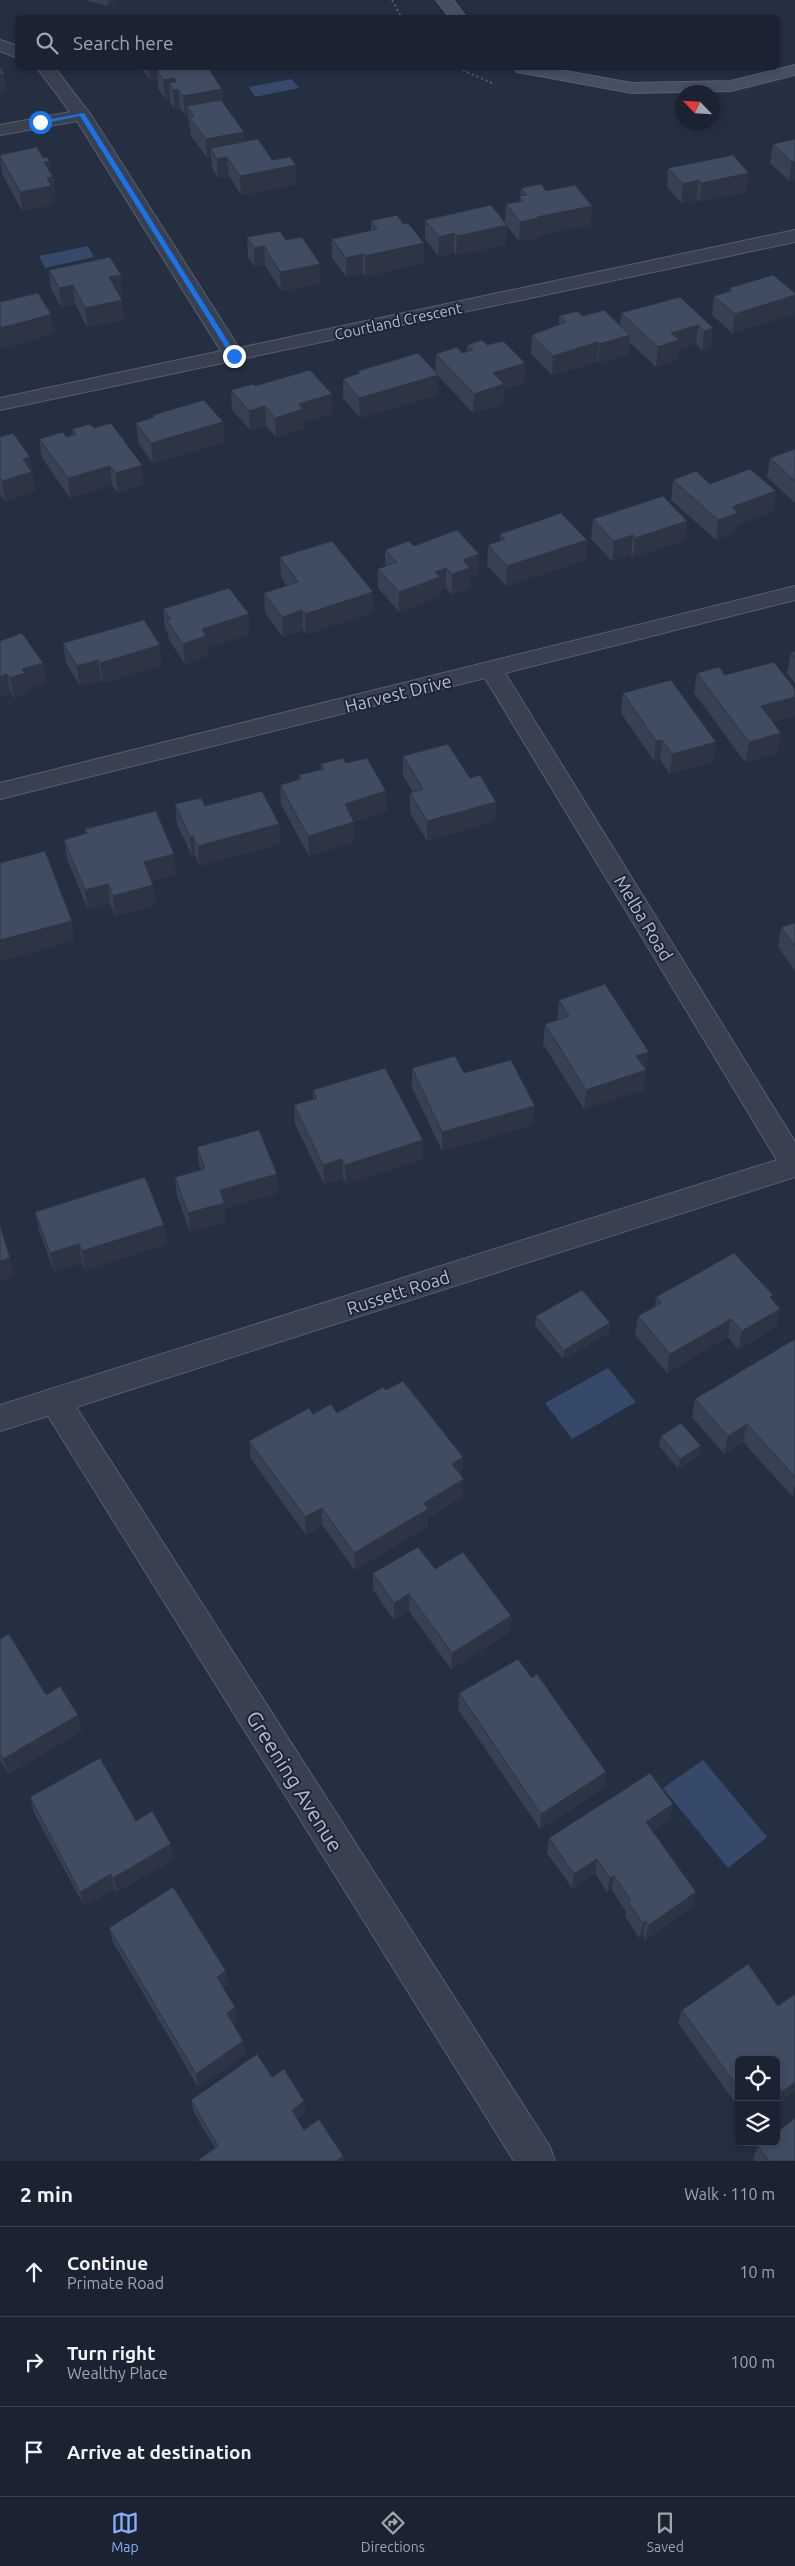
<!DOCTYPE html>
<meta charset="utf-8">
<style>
:root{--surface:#1b2332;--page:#282f3e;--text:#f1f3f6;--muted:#a0a4ac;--line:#39404d;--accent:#89aefd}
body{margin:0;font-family:Ubuntu,sans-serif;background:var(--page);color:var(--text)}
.controls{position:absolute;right:15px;bottom:15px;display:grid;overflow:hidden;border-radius:8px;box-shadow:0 2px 8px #0003}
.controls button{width:45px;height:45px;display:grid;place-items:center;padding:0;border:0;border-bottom:1px solid var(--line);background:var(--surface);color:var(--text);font:25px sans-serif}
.compass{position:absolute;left:675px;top:85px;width:45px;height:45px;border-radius:50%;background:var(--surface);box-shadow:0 2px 8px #0003;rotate:295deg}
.stop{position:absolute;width:15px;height:15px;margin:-11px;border:4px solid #1a73e8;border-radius:50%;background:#fff}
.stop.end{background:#1a73e8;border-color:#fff;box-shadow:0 1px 5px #0008}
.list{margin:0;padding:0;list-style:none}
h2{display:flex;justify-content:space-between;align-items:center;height:65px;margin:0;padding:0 20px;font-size:21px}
h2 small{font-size:16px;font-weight:400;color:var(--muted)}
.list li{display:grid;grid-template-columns:32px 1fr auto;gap:15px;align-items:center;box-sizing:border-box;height:90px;padding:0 20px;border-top:1px solid var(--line)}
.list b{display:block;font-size:19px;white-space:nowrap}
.list p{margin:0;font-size:16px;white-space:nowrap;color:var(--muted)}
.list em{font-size:16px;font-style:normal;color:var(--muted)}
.icon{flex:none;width:28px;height:28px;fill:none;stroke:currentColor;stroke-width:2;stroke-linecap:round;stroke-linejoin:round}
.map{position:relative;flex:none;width:795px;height:2161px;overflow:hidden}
.search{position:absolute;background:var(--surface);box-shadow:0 2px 8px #0003;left:15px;right:15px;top:15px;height:55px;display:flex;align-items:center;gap:12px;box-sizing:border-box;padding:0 18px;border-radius:8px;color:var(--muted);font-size:19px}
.sheet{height:335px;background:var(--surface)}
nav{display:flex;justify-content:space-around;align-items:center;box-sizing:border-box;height:70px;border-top:1px solid var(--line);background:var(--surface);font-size:14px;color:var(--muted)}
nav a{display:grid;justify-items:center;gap:2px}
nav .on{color:var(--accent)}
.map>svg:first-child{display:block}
</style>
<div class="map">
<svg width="795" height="2161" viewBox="0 0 795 2161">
<rect width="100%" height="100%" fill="#242f42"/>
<!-- water -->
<path fill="#37496a" d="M292,79L299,88L255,97L249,87Z
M88,246L94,257L45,268L39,256Z
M608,1368L636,1402L572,1439L545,1403Z
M703,1760L767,1837L728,1868L663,1788Z"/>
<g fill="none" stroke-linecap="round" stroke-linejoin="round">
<!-- street casing -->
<g stroke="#565f6f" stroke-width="2">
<path id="street" d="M0,40L18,46V58L0,51Z
M37,68H55L91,115L239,348L795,230V242L0,410V398L221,351L77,121L0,135V125L70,112Z
M795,586V600L505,673L795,1142V1177L76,1407L550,2147L555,2161H514L48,1416L0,1431V1405L777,1160L485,678L0,799V783Z"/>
</g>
<!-- secondary casing -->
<g stroke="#565f6f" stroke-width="2">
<path id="secondary" d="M436,0H453L467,18H450Z
M795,65V75L731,91L632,93L523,73L517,72L514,68H549L632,83L731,81Z"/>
</g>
<!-- path -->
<path stroke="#455b60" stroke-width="2" stroke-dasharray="2.5 2.5" stroke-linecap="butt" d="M392,0L402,18
M458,68L494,84"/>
<!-- street -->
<use href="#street" fill="#394151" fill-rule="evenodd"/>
<!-- secondary -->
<use href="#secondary" fill="#465065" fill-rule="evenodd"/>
</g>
<!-- wall -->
<path fill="#374154" d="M84,0H116L108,6Z
M141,68H189L191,70H204L222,89L223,103L244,132V142L272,160L297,184L241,195L229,176L218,178L212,167L211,158H207L191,136L190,127L189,125L188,115H185L180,108L174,109L170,102V98L165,99L158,89V79L150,80Z
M795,139L789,181L770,163L773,144Z
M0,155L51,175L53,177L55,196H52L53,205L22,211L2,174Z
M668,168L747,192L699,202L697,200L681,203L667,187Z
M521,188L546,191L592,206L590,225L538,236V238L519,241L507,226L506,244L456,255L454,253L438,256L425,239V220L505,223L506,204L519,202Z
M371,221L424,263L365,276L363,273L346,277L332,258V239L371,231Z
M247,237L286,240L321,283L281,291L265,265L255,267L248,257Z
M49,270L123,294L119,295L122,300L124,320L87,327L75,304L61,307L51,289Z
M729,288L795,293V307L794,314L732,333L712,315L714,296L729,291Z
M680,297L713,328L710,348L702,351L696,344L678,350L677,360L656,367L629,342L628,354L598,363L597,362L552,375L531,354L532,335L559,325V316H583L620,325L621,313Z
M467,345L524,383L504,389L503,404L473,413L438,376V395L360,418L343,398V379L358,374V371L435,372L436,354L462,353L467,352Z
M255,386L332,414L304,422V429L276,437L266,426L250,430L232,410L231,390Z
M153,415L223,422L224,442L153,463L138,443L136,423L153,418Z
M72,429L144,484L118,493L112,485L70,498L42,458L39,439L66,437L73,435Z
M0,437L30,457L35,492L5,501L0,494Z
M795,449V503L767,477L770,458Z
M673,480L776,491L773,511L737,525L735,532L716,540L671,500Z
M593,519L687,521L685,540L633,558L631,555L612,561L591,539Z
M500,534L587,540L586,560L506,586L487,565L488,545L500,541Z
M414,546L479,574L470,577V588L452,594L446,588L440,590V597L399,612L378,588V569L385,566V550Z
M280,557L373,592V612L306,634L303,630L283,637L265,613L264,593L287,586L281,577Z
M163,609L250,634L207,648L208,656L185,664L169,640L168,633L165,629Z
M0,641L43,663L46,683L27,689L28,693L14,698L11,694L0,698Z
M63,643L162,665L103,683L101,680L80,686L66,663Z
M795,651V683L787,673L791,653Z
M697,673L725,675L795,689V716L773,722L781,733L777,753L745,762L694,693Z
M623,693L716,742L713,762L670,774L660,760L654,761L621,713Z
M403,756L470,778L496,802L495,821L427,841L410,813V793L413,792L403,776Z
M346,763L387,811L353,822L354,842L309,856L281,805L280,785L299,780V775L321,770L320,764Z
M175,804L205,806L279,824L280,844L199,866L195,855L192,856L177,824Z
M85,829L176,874L151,881L153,885L156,905L115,916L110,903L88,910L67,859L64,840L86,834Z
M795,923V971L778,947L781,927Z
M559,1000L647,1071H645L643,1090L584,1109L543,1044L545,1024L558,1020L557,1019Z
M412,1068L533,1125L442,1151L412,1088Z
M313,1090L423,1159L346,1184L343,1178L324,1184L295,1124L294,1105L313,1099Z
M197,1147L277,1174L278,1193L224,1208L226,1222L190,1232L177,1196L175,1177L201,1170L199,1166Z
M35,1212L164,1225L167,1244L85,1270L82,1263L54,1272L39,1230Z
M656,1297L772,1300L780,1309L776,1327L738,1350L728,1337L667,1373L635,1335L638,1316L655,1307Z
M536,1316L610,1323L609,1333L563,1359L535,1326Z
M795,1339V1494L792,1496L743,1442L724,1454L692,1417L695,1399Z
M337,1413L462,1475H461L463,1496L428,1518V1526L355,1570L322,1525L306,1535L251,1459L249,1441L313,1414Z
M661,1436L701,1446L699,1456L678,1468L659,1446Z
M435,1569L511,1616L510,1632L451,1669L409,1611L394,1620L373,1590V1573Z
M0,1639L46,1695L82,1731L8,1774L0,1760Z
M459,1693L604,1788L540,1829L458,1709Z
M30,1797L136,1821L174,1859L117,1892L114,1889L84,1906L34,1813Z
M673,1804L669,1820L652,1831L693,1907L645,1940L643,1935L639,1938L625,1916L626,1912L612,1890L607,1892L595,1873L572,1888L547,1853L549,1838Z
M109,1928L226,1971L228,1984L223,1988L235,2007L237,2021L233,2023L246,2054L198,2087L113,1942Z
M748,1964L778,2006L795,1994V2091L777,2104L776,2060H739V2108L678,2023L682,2010Z
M272,2077L304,2101L306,2113L297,2119L304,2130L343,2156L344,2161H197L215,2148L194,2113L191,2100Z
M758,2146L795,2161H755L753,2158Z"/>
<!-- shaded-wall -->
<path fill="#2d3545" d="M107,0H116L108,6Z
M149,68H184L157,70L158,79L150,80Z
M0,74H4L6,92L0,93Z
M174,78L175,90L178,89L180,108L174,109L173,90L169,83L170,98L165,99L163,80Z
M222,89L224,108L187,106L188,115H185L183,96Z
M244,132L245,151L211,148V158H207L206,139Z
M227,157L229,176L218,178L217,159Z
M50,161L55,196H52L53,205L22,211L20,192L44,162Z
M795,161V180L789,181L792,162Z
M296,165L297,184L241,195L240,176Z
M749,173L747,192L699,202L701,183Z
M699,180L697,200L681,203L683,184Z
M592,206L590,225L538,236V238L519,241L520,222L537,217Z
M507,225L506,244L456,255L457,236Z
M454,233V253L438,256L439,237Z
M424,243V263L365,276V256Z
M264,246L265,265L255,267L254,248Z
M363,254V273L346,277V258Z
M320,264L321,283L281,291L280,272Z
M121,275L123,294L111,297L109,277Z
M73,285L75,304L61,307L59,288Z
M795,295V307L794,314L732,333L735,314Z
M122,300L124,320L87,327L85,308Z
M51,314L54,333L27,342L0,348V328Z
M698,325L696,344L678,350L677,360L656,367L658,347L671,333Z
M713,328L710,348L702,351L704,331Z
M630,335L628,354L598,363L599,344Z
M598,342L597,362L552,375L553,356Z
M525,363L524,383L504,389L503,404L473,413L474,394L493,373Z
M438,375V395L360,418L359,398Z
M332,394V414L304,422V429L276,437L275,418L299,404Z
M265,406L266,426L250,430L249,411Z
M223,422L224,442L153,463L151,443Z
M30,457L35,492L5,501L2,481L23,459Z
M142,465L144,484L118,493L116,473Z
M110,466L112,485L70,498L68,478Z
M776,491L773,511L737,525L735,532L716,540L718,520L732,507Z
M687,521L685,540L633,558L635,538Z
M633,535L631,555L612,561L614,541Z
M587,540L586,560L506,586L507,566Z
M479,554V574L470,577V588L452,594V574L463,560Z
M446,568V588L440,590V597L399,612V592L435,572Z
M373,592V612L306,634L305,614Z
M302,610L303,630L283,637L282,617Z
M249,614L250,634L207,648L208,656L185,664L183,644L202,629Z
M160,645L162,665L103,683L100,663Z
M98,660L101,680L80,686L77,666Z
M43,663L46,683L27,689L28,693L14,698L10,678L22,669Z
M7,674L11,694L0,698V677Z
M795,697V716L758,726L761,706Z
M781,733L777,753L745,762L749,742Z
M662,740L660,760L654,761L656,741Z
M716,742L713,762L670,774L672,754Z
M386,791L387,811L346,824L345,804Z
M496,802L495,821L427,841V821Z
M354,822V842L309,856L308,836Z
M279,824L280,844L199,866L198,846Z
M193,836L195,855L192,856L190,837Z
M174,854L176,874L146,882L144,862Z
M108,884L110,903L88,910L85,890Z
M153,885L156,905L115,916L113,896Z
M72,921L75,941L0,961V940Z
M649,1052L643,1090L584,1109L586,1090L636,1056Z
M535,1106L533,1125L442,1151V1132Z
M423,1140V1159L346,1184L345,1165Z
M342,1159L343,1178L324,1184L323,1165Z
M277,1174L278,1193L224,1208L226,1222L190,1232L188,1213L220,1190Z
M164,1225L167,1244L85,1270L82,1251Z
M79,1244L82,1263L54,1272L50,1253Z
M10,1258L14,1277L0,1281V1261Z
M780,1309L776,1327L738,1350L742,1331Z
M731,1319L728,1337L667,1373L670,1354Z
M610,1323L609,1333L563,1359L564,1350Z
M747,1424L743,1442L724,1454L728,1436Z
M701,1446L699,1456L678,1468L680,1459Z
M463,1457L462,1475L452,1481V1464Z
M464,1479L463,1496L428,1518V1526L355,1570L354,1553L424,1503Z
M795,1484V1494L792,1496Z
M322,1508V1525L306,1535L305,1517Z
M409,1594V1611L394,1620V1603Z
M511,1616L510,1632L451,1669L452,1653Z
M78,1715L82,1731L8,1774L3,1759Z
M606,1772L604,1788L540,1829L541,1814Z
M673,1804L669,1820L642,1837L646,1822Z
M171,1844L174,1859L117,1892L113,1878Z
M597,1859L595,1873L572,1888L574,1874Z
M111,1874L114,1889L84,1906L80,1892Z
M614,1876L612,1890L607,1892L610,1878Z
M696,1892L693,1907L645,1940L649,1925Z
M646,1921L643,1935L639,1938L643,1923Z
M226,1971L228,1984L219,1991L217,1977Z
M235,2007L237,2021L230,2026L227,2013Z
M243,2041L246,2054L198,2087L196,2074Z
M795,2082V2091L777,2104L782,2092Z
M304,2101L306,2113L293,2122L292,2110Z
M343,2156L344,2161H336Z"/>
<!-- building -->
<path fill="#404c62" stroke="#2d3545" d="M0,67L4,74H0Z
M172,68H189L191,70L202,68L204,70L209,69L222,89L183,96L178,89L173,90L169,83L176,82L174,78L163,80L157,70Z
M221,100L244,132L206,139L189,117L194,116L187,106Z
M258,139L272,160L290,157L296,165L240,176L227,157L217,159L211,148Z
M795,139V161L792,162L773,144Z
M37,147L43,158L47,157L50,161L44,162L53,177L47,178L51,186L20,192L0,156V155Z
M733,155L749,173L701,183L699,180L683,184L668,168Z
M541,184L546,191L575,185L592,206L537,217L538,218L520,222L506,204L523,201L519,196L527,195L521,188Z
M491,205L507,225L457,236L454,233L439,237L425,220Z
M397,215L403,224L408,223L424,243L365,256L363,254L346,258L332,239L377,229L371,221Z
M280,231L286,240L302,237L320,264L280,272L264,246L254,248L247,237Z
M110,257L121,275L109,277L122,300L85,308L73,285L59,288L49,270Z
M773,275L795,293V295L735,314L714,296L732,291L729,288Z
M38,293L51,314L24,322L0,328V302Z
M680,297L713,328L704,331L698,325L671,333L679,340L658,347L621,313Z
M604,310L630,335L599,344L598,342L553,356L532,335L566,322L559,316L577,311L583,316Z
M482,340L487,345L503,341L525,363L493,373L504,384L474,394L436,354L457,347L462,353L473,350L467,345Z
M418,353L438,375L359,398L343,379L360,373L358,371Z
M310,370L332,394L299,404L303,409L275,418L265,406L249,411L231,390L253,384L255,386Z
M204,400L223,422L151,443L136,423L154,417L153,415Z
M111,423L142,465L116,473L110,466L68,478L39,439L63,432L66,437L76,434L72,429L90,424L94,428Z
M13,433L30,457L23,459L32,472L2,481L0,478V437Z
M795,449V481L770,458Z
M750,469L776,491L732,507L738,513L718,520L673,480L696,471L710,484Z
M663,496L687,521L635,538L633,535L614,541L593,519Z
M561,513L587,540L507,566L488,545L505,539L500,534Z
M457,530L479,554L463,560L470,568L452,574L446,568L435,572L440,577L399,592L378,569L397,562L385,550L409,541L414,546Z
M332,541L373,592L305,614L302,610L282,617L264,593L298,582L280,557Z
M229,588L249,614L202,629L206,636L183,644L167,621L171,619L163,609Z
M144,620L160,645L100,663L98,660L77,666L63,643Z
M22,633L43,663L22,669L25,673L10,678L7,674L0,677V641Z
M795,651V658L791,653Z
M774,662L795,689V697L761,706L781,733L749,742L697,673L719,667L725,675Z
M671,680L716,742L672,754L662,740L656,741L623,693Z
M448,744L470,778L480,775L496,802L427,821L410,793L423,789L403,756Z
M343,758L346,763L367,758L386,791L345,804L354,822L308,836L280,785L301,779L299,775L324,769L320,764Z
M262,791L279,824L198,846L193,836L190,837L175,804L201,798L205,806Z
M156,811L174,854L144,862L153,885L113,896L108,884L85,890L64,840L87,833L85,829Z
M45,851L72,921L0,940V863Z
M795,923V946L781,927Z
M605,984L649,1052L636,1056L646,1070L586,1090L545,1024L569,1016L559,1000Z
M455,1056L464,1073L511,1060L535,1106L442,1132L412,1068Z
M385,1068L423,1140L345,1165L342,1159L323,1165L294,1105L317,1098L313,1090Z
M259,1130L277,1174L220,1190L224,1203L188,1213L175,1177L205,1169L197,1147Z
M145,1177L164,1225L82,1251L79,1244L50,1253L35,1212Z
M0,1225L10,1258L0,1261Z
M734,1253L773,1295L770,1297L780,1309L742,1331L731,1319L670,1354L638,1316L661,1303L656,1297Z
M582,1290L610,1323L564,1350L536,1316Z
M795,1339V1477L747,1424L728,1436L695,1399Z
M403,1381L463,1457L452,1464L464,1479L424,1503L428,1509L354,1553L322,1508L305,1517L249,1441L309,1408L313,1414L331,1404L337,1413L383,1387L386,1390Z
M681,1423L701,1446L680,1459L661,1436Z
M418,1547L435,1569L463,1552L511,1616L452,1653L409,1594L394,1603L373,1573Z
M9,1634L46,1695L60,1686L78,1715L3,1759L0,1753V1639Z
M518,1659L532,1678L537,1674L606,1772L541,1814L459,1693Z
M100,1758L136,1821L152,1811L171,1844L113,1878L111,1874L80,1892L30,1797Z
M650,1773L673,1804L646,1822L696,1892L649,1925L646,1921L643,1923L628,1902L631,1900L614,1876L610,1878L597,1859L574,1874L549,1838Z
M173,1887L226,1971L217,1977L235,2007L227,2013L243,2041L196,2074L109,1928Z
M748,1964L778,2006L795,1994V2082L782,2092L776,2083V2060H739V2089L682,2010Z
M257,2054L272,2077L284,2069L304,2101L292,2110L304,2130L319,2119L343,2156L336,2161H197L218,2146L191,2100Z
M795,2118V2161H769L758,2146L764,2142H776V2133Z"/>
<!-- route -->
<path fill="#1a73e8" d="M84,113L237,356L236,357L231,356L80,116L40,124L37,122Z"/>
<g text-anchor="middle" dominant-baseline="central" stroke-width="4" stroke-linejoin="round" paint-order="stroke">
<!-- far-street labels -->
<g font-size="15" fill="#b5bdcc" stroke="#1d2637">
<text transform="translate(398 321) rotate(-12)">Courtland Crescent</text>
</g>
<!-- street labels -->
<g font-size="18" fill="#b5bdcc" stroke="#1d2637">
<text transform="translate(398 693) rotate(-14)">Harvest Drive</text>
<text transform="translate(644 918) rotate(59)">Melba Road</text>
<text transform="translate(398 1292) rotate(-18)">Russett Road</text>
</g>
<!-- near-street labels -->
<g font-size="21" fill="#b5bdcc" stroke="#1d2637">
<text transform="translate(295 1781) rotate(58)">Greening Avenue</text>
</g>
</g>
</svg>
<div class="controls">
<button><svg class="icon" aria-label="locate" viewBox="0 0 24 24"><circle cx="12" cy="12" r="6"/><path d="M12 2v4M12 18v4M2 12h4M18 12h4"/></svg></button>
<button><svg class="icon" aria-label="layers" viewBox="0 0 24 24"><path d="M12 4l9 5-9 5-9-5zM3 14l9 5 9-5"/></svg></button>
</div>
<svg class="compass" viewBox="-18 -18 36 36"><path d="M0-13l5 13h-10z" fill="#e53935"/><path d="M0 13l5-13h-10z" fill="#a0a4ac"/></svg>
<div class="stop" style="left:40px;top:122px"></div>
<div class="stop end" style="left:234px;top:356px"></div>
<div class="search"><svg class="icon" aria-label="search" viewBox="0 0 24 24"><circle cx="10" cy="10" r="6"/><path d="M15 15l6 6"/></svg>Search here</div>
</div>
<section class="sheet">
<h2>2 min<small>Walk · 110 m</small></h2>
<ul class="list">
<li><svg class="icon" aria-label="ahead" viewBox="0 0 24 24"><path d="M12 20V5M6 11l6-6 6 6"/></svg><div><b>Continue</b><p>Primate Road</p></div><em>10 m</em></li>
<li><svg class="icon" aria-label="right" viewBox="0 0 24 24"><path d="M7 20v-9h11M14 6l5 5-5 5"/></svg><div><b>Turn right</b><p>Wealthy Place</p></div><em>100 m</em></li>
<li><svg class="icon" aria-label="arrive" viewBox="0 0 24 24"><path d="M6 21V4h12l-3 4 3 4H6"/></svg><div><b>Arrive at destination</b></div></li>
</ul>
</section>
<nav>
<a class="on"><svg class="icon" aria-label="map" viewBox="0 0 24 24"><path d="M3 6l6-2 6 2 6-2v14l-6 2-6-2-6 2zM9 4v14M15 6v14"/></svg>Map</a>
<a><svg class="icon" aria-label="directions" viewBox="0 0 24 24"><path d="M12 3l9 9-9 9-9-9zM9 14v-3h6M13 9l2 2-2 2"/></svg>Directions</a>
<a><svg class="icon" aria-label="saved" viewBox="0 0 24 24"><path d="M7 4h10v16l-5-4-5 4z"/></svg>Saved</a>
</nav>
